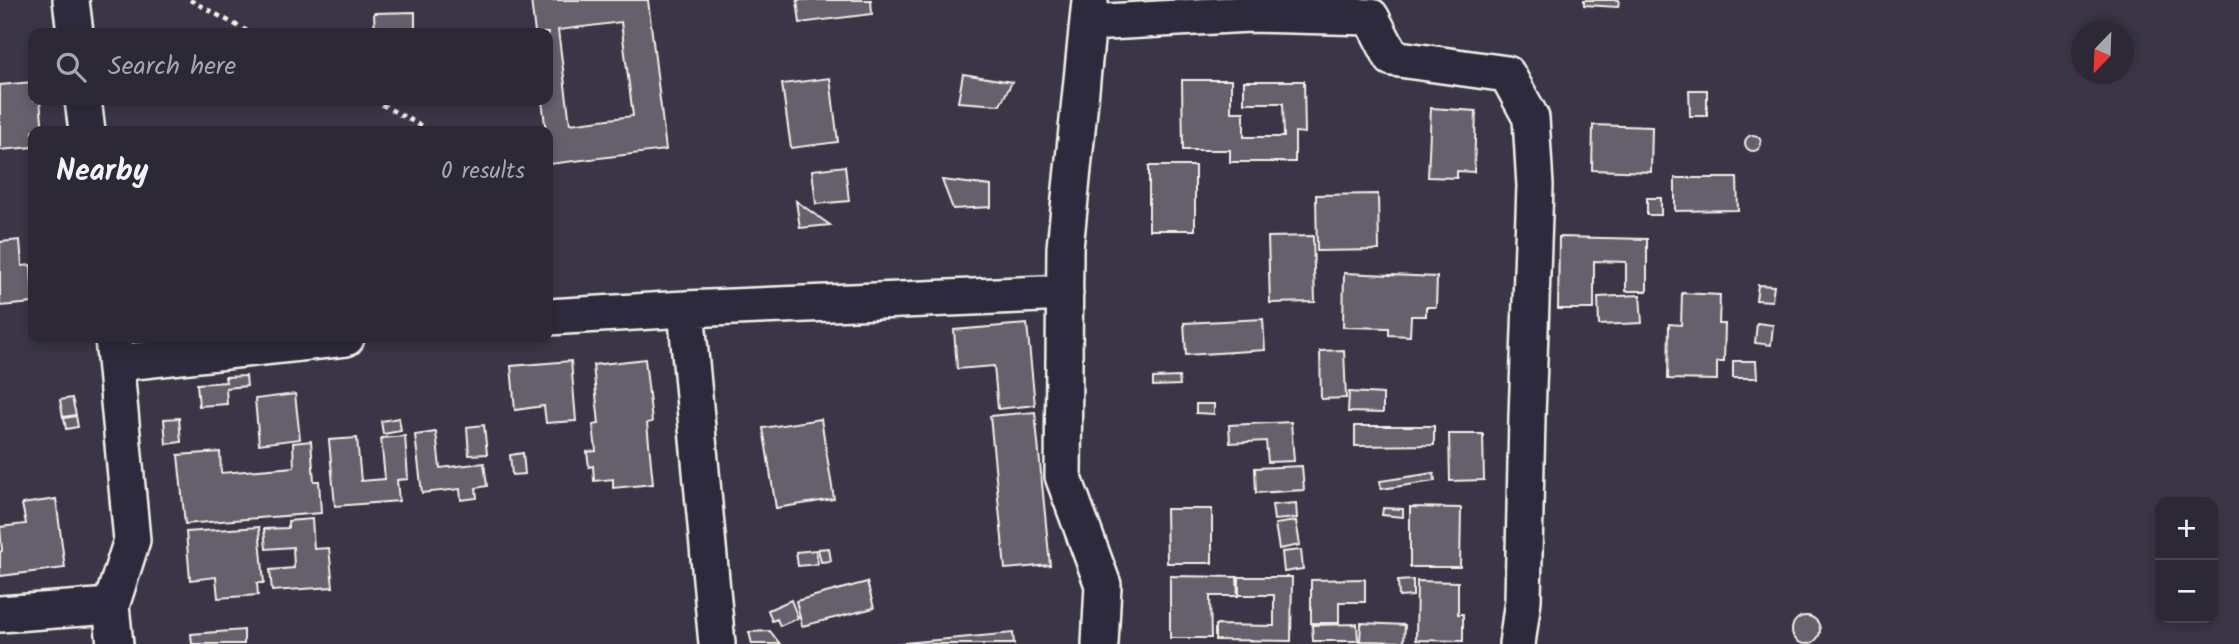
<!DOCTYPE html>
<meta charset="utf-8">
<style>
:root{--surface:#2c2835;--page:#34303d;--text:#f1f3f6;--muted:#a6a6ad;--line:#484450}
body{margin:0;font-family:Kalam,sans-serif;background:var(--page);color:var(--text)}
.controls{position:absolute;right:21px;bottom:21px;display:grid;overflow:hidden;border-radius:14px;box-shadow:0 4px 10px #0003}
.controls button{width:63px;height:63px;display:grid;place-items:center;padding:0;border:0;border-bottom:2px solid var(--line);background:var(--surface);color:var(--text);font:35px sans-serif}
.compass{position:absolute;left:2071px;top:21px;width:63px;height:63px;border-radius:50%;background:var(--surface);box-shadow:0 4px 10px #0003;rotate:203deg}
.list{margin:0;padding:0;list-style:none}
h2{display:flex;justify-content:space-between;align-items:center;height:91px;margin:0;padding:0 28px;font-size:30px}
h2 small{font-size:23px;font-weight:400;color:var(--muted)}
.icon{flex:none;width:38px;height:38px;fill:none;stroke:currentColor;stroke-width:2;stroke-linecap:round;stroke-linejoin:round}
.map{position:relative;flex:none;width:2239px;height:644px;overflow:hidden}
.search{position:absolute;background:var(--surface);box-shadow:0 4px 10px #0003;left:28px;top:28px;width:525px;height:77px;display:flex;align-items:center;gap:18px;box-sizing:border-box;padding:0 24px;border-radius:14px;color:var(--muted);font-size:26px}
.panel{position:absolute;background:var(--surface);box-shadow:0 4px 10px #0003;left:28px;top:126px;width:525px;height:217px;border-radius:14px}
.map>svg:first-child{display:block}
</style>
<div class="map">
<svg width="2239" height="644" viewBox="0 0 2239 644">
<rect width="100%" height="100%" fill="#3b3647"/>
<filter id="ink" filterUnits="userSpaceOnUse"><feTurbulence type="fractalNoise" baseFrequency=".0143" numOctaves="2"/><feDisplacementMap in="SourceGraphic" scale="14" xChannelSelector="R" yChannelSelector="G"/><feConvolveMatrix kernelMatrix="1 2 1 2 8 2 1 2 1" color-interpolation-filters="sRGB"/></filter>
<g filter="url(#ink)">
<!-- building -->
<path fill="#65616c" stroke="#f4f1e8" stroke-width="2" fill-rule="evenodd" d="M531,0H648L666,150L550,164L542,100H548V33H535ZM621,22L633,116L570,124L558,30Z
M797,0H871L872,14L800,23Z
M1584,0H1619L1618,7L1584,5Z
M415,12V33H375L374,13Z
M963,74L1012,82L1000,105L958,102Z
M830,78L838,142L791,148L782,84Z
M1182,80H1231V112H1244V137H1284L1283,103H1244V81H1304L1305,133L1295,132V162H1230V150H1183Z
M33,82V100H40L43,131H33V147L0,150V85Z
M1689,90H1707V116H1690Z
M1431,108L1476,111L1474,172L1457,171V178L1428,177Z
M1593,125L1652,127L1651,172L1592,170Z
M1745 143a8 8 0 1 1 16 0a8 8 0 1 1-16 0Z
M845,166L849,201L816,204L812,170Z
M1149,166H1195V230H1149Z
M1675,178H1737L1738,210L1675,211Z
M942,180L991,186V207L953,209Z
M1378,194L1379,250L1317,251L1316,195Z
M1647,198H1661V215H1647Z
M796,201L830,225L800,228Z
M1313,236L1315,302L1270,303L1268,237Z
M1559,237L1647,239V291H1626V262L1594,261V309H1558Z
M20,240L22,266L31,265L33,303L0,306V242Z
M1344,273L1437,277L1436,307H1426V316H1411L1410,336L1389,335V328L1343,327Z
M1758,285L1774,286L1772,301L1756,300Z
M1682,293L1720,295L1719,324H1725L1724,362H1717V380L1668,379L1669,324L1681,325Z
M1640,295L1642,323L1599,325L1598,297Z
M1263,319L1265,350L1186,355L1184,323Z
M1757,323L1773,325L1771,345L1755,343Z
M1027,324L1035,405L998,409L994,366L957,369L954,330Z
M1344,350L1346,398L1321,399L1320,351Z
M645,359L652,422L647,423L653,484L613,488V479L594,481L593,466L589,467L587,452L596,451L593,425L599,424L593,365Z
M571,361L576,421L546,423L544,406L515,410L511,366Z
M1733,361H1756L1757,378H1733Z
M246,376L247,386L226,388L227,404L199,406L197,384L226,382L225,377Z
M1179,377L1180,385L1153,386V378Z
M1349,392L1383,394V413L1348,412Z
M295,394L300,439L259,444L255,399Z
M72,398L76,415L63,417L60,400Z
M1196,404H1214V414L1196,413Z
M1035,412L1050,565L1005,569L990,416Z
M76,416L78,427L66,429L64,418Z
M179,418L181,442L166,444L164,419Z
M399,418L401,431L383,434L381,421Z
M821,419L834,499L776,508L763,428Z
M1291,422L1294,461L1268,462L1266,441L1230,443L1229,425Z
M484,425L487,454L469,455L467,427Z
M1355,426H1434V445L1355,446Z
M436,432L440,468L484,463L487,486L476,488L477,498L461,500L460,489L422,493L415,435Z
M1449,434H1483L1484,480L1450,481Z
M405,436L408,479L397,480L399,501L335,506L329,440L357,438L361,481L385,479L381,438Z
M311,441L314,481H319L321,513L185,524L178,455L220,452L221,473L294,467L293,443Z
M523,453L525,474L512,475L510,455Z
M1302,466L1304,490L1256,493L1255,468Z
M1434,473L1435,481L1381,489L1380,481Z
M56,499L65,568L0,576V552L2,551L0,527L26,524L22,504Z
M1296,503L1297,518L1274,520L1272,505Z
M1410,507L1461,508L1460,567H1410Z
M1383,508L1403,509V517L1382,515Z
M1166,509H1212V563H1167Z
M312,519L314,549L329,548L333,587L272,591L270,570L294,568L293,547L266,549L264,529L288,528V521Z
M1296,521L1300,545L1279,549L1275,524Z
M259,527L264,583H257L258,595L218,598L216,577L190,580L186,532Z
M829,548L831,561L821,562L818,549Z
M816,550L818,564L798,566L796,552Z
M1301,550L1303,569L1284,572L1282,552Z
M1170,576L1237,577L1238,596H1210L1211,638H1170Z
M1239,577H1292L1291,641L1215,640V625L1274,626V595H1239Z
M1365,579V602H1339V623H1311V580Z
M1413,580V596L1399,597L1398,581Z
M1417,581L1458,582V614H1463V641L1416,640Z
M867,582L874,608L802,626L796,601Z
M791,600L798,618L780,626L777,619L772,621L768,610Z
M1792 630a14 14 0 1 1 28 0a14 14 0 1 1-28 0Z
M1361,623L1405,625L1404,642L1360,641Z
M1357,624L1358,641H1313L1312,625Z
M244,630V644H192L191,634Z
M770,631L780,644H752L749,632Z
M1013,633L1014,644H893Z"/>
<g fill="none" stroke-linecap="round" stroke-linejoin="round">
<!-- minor casing -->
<g stroke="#f4f1e8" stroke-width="40">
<path id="minor" d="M71,0L75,33
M1090,1L1065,248L1063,476L1103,585L1100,644
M1089,23L1249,14L1371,17L1392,58L1507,74L1531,118L1535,186L1527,417L1523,600L1517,644
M83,100L87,131
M686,309L717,644
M548,317L686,309L1065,293
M113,338L132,540L111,606L115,644
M116,363L346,338
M0,614L111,606"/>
</g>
<!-- path -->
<path stroke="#f4f1e8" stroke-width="4.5" stroke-dasharray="5 5" stroke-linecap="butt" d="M190,0L251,33
M373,100L431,131"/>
<!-- minor -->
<use href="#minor" stroke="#2f2a3d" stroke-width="35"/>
</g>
</g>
</svg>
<div class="controls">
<button>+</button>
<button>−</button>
</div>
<svg class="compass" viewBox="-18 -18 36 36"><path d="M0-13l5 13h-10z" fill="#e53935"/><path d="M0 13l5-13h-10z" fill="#a6a6ad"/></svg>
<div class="search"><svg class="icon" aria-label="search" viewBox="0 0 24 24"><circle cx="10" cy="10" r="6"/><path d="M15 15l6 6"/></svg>Search here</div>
<section class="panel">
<h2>Nearby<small>0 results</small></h2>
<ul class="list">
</ul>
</section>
</div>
